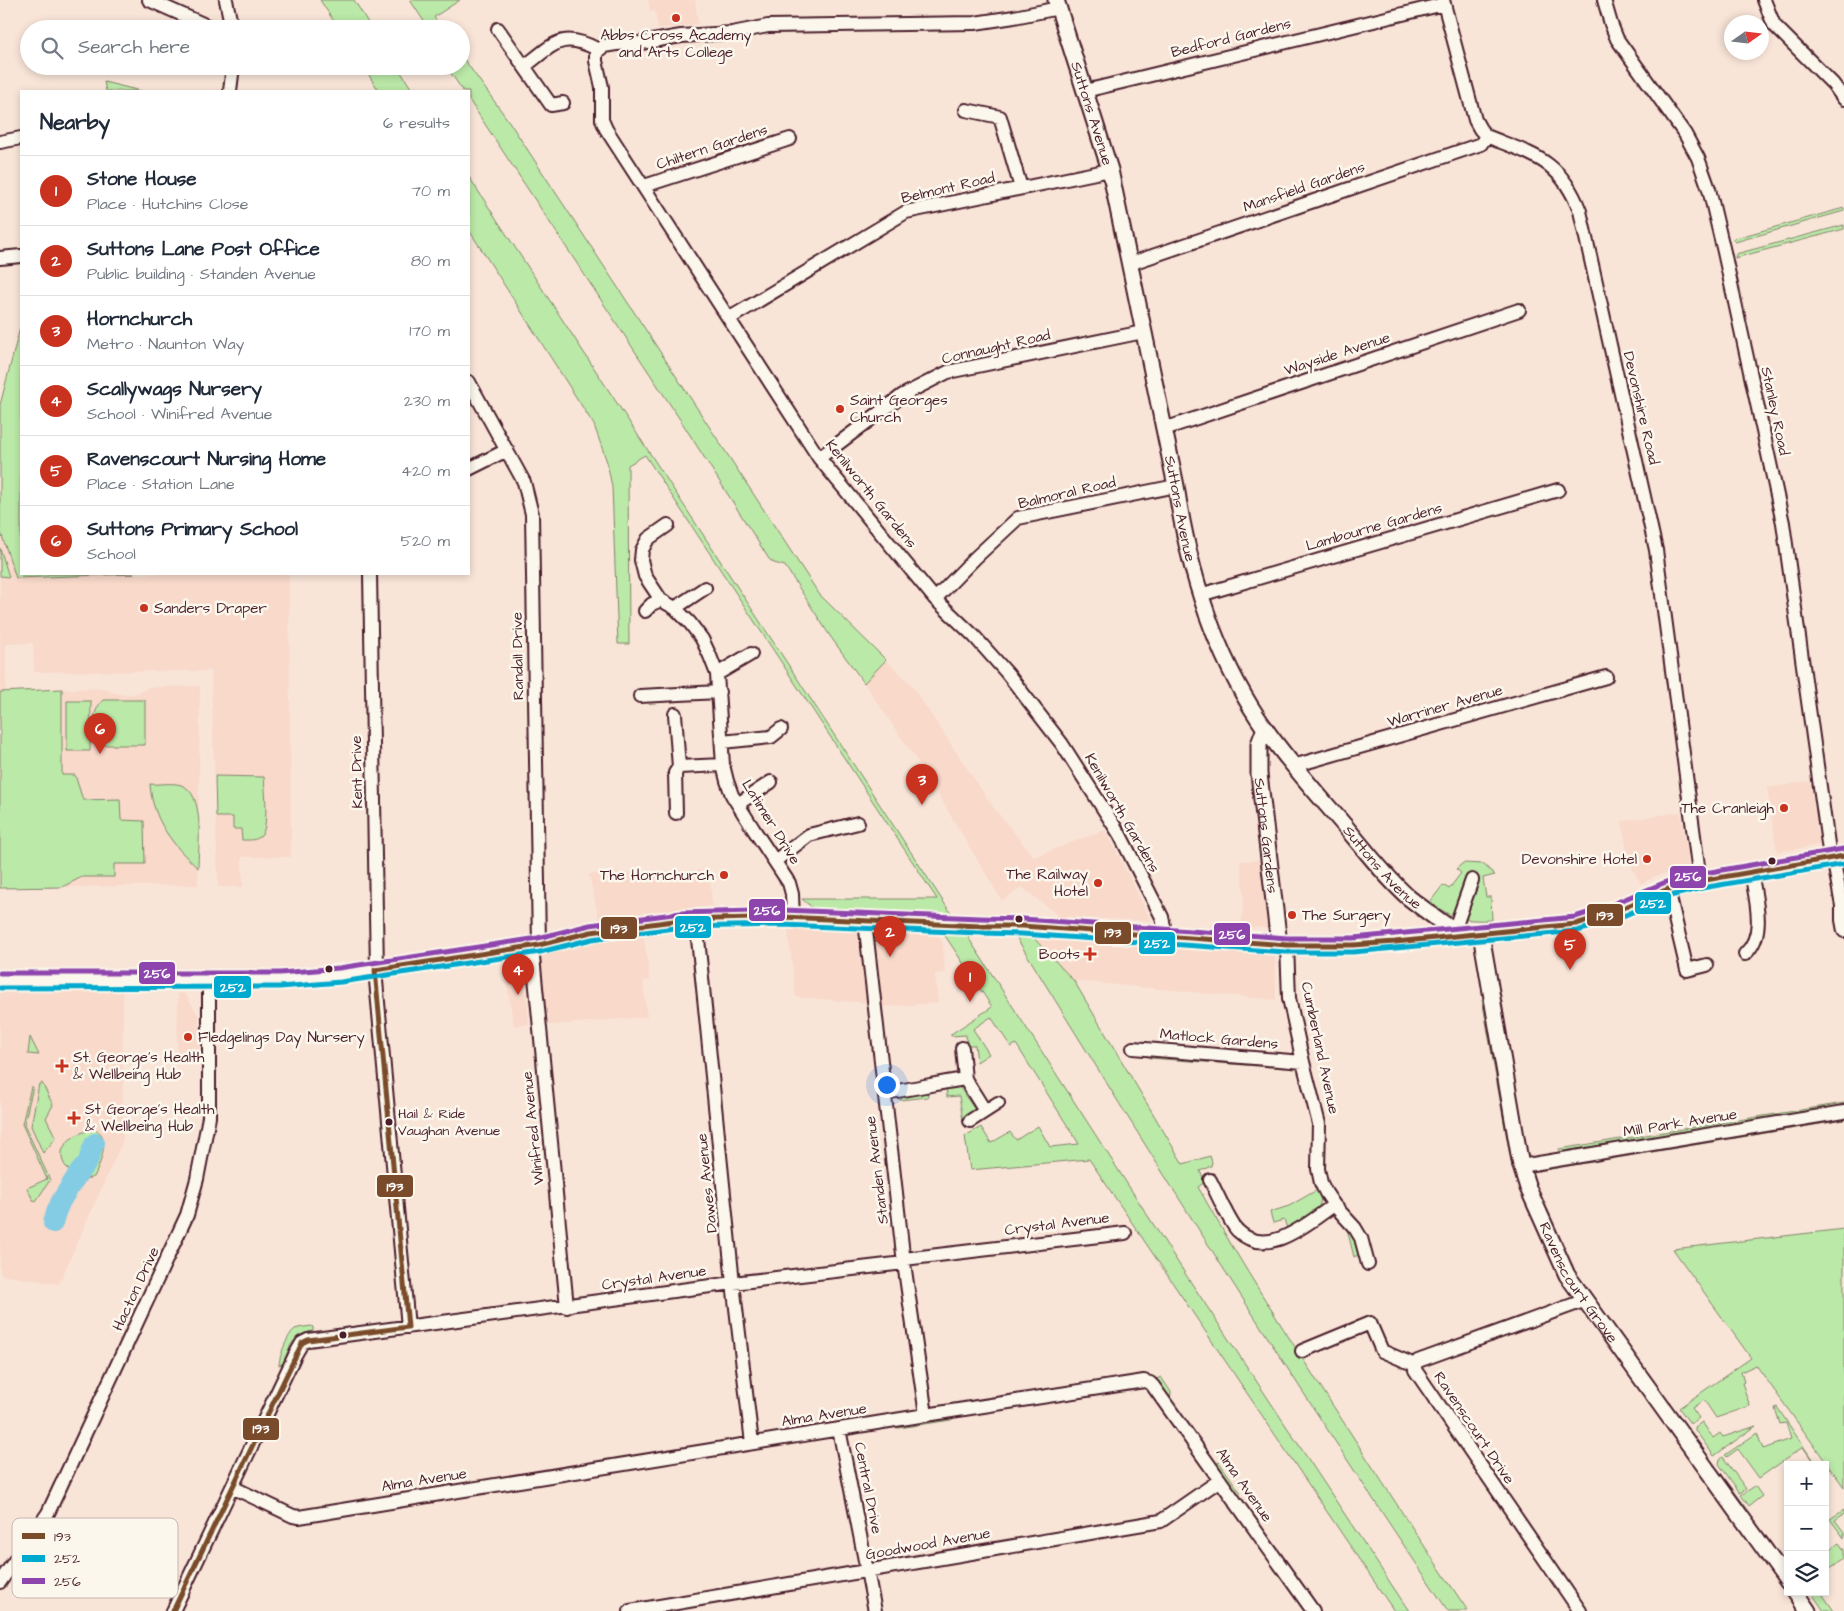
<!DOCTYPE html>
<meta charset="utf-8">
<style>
:root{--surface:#fff;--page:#f6f6f7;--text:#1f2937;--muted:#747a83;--line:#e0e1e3;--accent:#c8321e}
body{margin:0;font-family:"Architects Daughter",sans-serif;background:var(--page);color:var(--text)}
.controls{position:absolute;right:15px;bottom:15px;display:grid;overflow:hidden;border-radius:0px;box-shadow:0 2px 8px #0003}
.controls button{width:45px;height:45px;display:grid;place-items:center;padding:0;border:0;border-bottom:1px solid var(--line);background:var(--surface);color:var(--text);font:25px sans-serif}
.compass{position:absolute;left:1724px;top:15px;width:45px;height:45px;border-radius:50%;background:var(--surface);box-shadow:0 2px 8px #0003;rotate:76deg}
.you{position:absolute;left:886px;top:1084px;width:18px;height:18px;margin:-12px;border:4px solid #fff;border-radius:50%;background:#1a73e8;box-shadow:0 0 0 8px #1a73e833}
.badge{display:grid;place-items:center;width:32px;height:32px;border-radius:50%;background:var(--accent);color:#fff;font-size:16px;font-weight:700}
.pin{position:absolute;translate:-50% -41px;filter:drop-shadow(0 1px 2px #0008)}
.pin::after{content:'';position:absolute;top:26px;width:18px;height:15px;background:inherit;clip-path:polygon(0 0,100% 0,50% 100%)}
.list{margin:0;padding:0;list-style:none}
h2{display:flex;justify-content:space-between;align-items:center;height:65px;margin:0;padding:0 20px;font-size:21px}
h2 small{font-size:16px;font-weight:400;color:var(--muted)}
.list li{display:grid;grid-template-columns:32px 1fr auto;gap:15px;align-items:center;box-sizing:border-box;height:70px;padding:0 20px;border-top:1px solid var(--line)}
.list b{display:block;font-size:19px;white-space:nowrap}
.list p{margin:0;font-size:16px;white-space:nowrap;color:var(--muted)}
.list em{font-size:16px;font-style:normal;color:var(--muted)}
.icon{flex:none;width:28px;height:28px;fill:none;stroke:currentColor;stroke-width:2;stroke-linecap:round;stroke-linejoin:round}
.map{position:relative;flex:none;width:1844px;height:1611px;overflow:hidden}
.search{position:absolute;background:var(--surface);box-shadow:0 2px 8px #0003;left:20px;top:20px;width:450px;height:55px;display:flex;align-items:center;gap:12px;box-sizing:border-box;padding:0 18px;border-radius:28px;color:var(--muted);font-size:19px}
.panel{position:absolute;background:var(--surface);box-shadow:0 2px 8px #0003;left:20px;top:90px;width:450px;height:485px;border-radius:0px}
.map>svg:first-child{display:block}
</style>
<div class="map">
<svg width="1844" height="1611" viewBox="0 0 1844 1611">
<rect width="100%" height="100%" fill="#f9e5d8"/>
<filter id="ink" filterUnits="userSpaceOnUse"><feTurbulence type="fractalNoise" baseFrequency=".02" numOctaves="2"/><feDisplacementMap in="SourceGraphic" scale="10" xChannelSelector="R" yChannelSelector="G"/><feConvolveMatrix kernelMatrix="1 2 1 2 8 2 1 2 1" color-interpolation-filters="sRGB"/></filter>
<g filter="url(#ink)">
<!-- built -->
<path fill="#f8d9ca" d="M648,0H695L698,24L658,29L655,11H650Z
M0,406L21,574H289L291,857H242L243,887H218L211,671L34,672L33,643L6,644V691L105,688L111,692L124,695L138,693L149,687L200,686L198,885L0,888Z
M886,660L910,683L993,807L1034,857L1104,830L1110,838L1151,921L1060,917L1022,887L1002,901L924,771L864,683Z
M1810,781L1819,845L1777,852L1767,788Z
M1681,812L1689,868L1656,876L1641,884L1633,870L1627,853L1622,821Z
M1261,860L1269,928L1241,927L1244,896L1240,861Z
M710,870L712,906L599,920L589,874Z
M787,925L845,928L846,925H856L867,1003L796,997Z
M884,925H891L894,931H914L918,926H934L943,944L945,973L935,974L938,1003L881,1007L873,932Z
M643,932L650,980L643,981L647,1017L542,1026L537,951Z
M1029,933L1275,951L1276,1000L1074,981Z
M518,959L523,962L524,966L529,1024L514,1026L503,962Z
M0,989L123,992V1140L59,1284L0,1275Z
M178,993L185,994L199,1016V1057H177Z"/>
<!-- green -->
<path fill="#bbe9a8" stroke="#82846a" d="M320,0H354L372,29H339Z
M410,0H460L434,17L442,29H429Z
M461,55L510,123L819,594L886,660L864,683L830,636L785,566L774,563L769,559L681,421L469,100V91H463L446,66H461Z
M363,66H397L413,91H379Z
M104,82L141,91H106Z
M469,177L952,915L814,909L802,899H937L645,455L628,465L629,644H618L612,487L607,462L594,425L469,230Z
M1844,208V211L1735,242L1732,239Z
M1844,225V229L1735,258L1736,254Z
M21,324V574H134L16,578L0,530V405Z
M0,548L9,577L0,576Z
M62,689V775H75L83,800L120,799L121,820L144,821L145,864H114V877H82L62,887L0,888V692Z
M103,700H145V745H104C88,735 92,711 103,700Z
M67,701H91L90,751H67Z
M215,776L264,777C265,789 269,828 261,836C255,841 249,840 242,840L241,829H233V817H216Z
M150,784C159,785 172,782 181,785C206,793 198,847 198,868C173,846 152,819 150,784Z
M1463,863L1483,864L1495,875L1483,878L1486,897H1491L1492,920C1465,921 1452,919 1430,902L1443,885L1449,889L1461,873L1456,869Z
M962,928L1188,1278L1409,1611H1394L1089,1159L970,1170L965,1136L981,1127L991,1143L1010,1132L1016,1140L1038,1126L1050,1147L1079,1144L1016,1044L1011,1047L991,1017L973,1029L989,1054L977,1062L975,1045H967L966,1035L951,1036V1034L992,1007L942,931Z
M1013,932L1029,933L1074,981L1183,1164L1210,1156L1212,1162L1211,1166L1200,1171L1205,1182L1198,1187C1241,1264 1289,1338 1337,1412C1380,1479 1423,1545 1468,1611H1448C1297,1388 1154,1161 1013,932Z
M1482,999H1484L1515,1170L1566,1285L1512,1167Z
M30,1037L39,1055L28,1054Z
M1149,1056L1286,1066L1285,1068L1149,1058Z
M42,1083L53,1105L46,1118L56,1138L43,1153L31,1126L39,1084Z
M958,1085L975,1110L963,1121L959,1096L947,1097L946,1087Z
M31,1087H33L24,1124L50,1180L36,1201L33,1200L27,1188L47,1179L22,1124Z
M927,1091L928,1097L900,1100V1094Z
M1844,1103V1105L1559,1152V1149Z
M1844,1118V1120L1538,1171L1537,1168Z
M92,1129C95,1130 98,1131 100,1133C109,1142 99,1167 94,1177C77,1184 53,1162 65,1145C71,1136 83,1132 92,1129Z
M1532,1177L1569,1259H1567L1530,1178Z
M1317,1190C1331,1209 1300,1222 1288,1231L1284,1220L1273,1223L1270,1212L1289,1206Z
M1346,1225L1355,1238L1360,1254L1354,1257Z
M1844,1229V1487L1756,1365L1741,1372L1744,1382L1742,1383L1750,1406L1716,1418L1704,1400L1692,1408L1699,1418L1692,1423L1689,1422L1679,1408L1751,1358L1673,1249Z
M1580,1278L1685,1424L1678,1420L1578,1280Z
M1590,1317L1801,1611H1798L1589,1318Z
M311,1326L313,1327V1331C291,1337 291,1344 283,1364L279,1365C279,1357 288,1333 295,1329C300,1327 306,1327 311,1326Z
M1161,1377L1171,1392L1170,1402L1154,1380Z
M1777,1407L1816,1465H1809L1808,1463L1812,1460L1803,1447L1759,1478L1738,1449L1727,1457L1725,1455L1757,1433L1763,1449L1791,1439L1786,1423L1780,1424L1775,1408Z
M957,1415L951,1420L899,1428L891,1427Z
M1702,1422L1713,1438L1720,1433L1723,1437L1756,1426L1714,1456L1695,1430V1427Z
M1723,1457L1746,1489L1740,1493L1719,1464L1720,1459Z
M1219,1462L1241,1493L1237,1495L1215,1464Z
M1717,1468L1749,1511H1746L1716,1472Z
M1755,1486L1762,1496L1749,1506L1741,1495Z
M1844,1510V1514L1835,1520L1844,1532V1538L1830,1519Z
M1839,1543L1844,1550V1560L1843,1559L1826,1571L1825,1553Z
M1811,1592H1821L1834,1611H1824Z"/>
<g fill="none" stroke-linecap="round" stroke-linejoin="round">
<!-- river -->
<path stroke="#83cce3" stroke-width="20" d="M53,1223C58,1201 67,1192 78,1174C81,1169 86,1166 88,1161C91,1155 91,1148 95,1143"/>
<!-- minor casing -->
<g stroke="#4a1f2b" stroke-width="16">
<path id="minor" d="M149,0L212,28L223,29
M226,0L232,29
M1443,0L1475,120L1480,129L1486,136C1533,155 1560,159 1580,211L1656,550L1700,881
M1604,0L1611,24L1617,39L1685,134L1698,158L1709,189L1724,252L1783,523L1830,858
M1764,0L1774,25L1833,84L1844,99
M498,29L551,105L563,103
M599,50L596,54V61L602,87V120L606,129L819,458L935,599L974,636L1007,673L1062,744L1120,835L1162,917L1166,936
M525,66C554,44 562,30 599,50L604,46L616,44L641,43L681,36L732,33L768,26L975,23L1014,17L1059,8
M230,91L233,66
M1085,91L1444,4
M966,110L1000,117L1021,188
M0,142L21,138
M644,186L790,139
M0,258L21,256
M1129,264L1481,144L1486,136
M730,318L906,212L1110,170
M469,382L524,482L532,514L539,945
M1164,429L1519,310
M819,458L903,395L948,372L1143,332
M469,469L507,450
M668,525L648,539L642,550L641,560L645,576L661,600L675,608L690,623L702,639L710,656L717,674L723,765L727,781L732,795L754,830L789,883L792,894L793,918
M370,574L377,969
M1200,595L1558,490
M935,599L975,558L1018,518L1176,486
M675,608L705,588
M645,611L652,604L661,600
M717,674L751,654
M640,696L719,692
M675,714L679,767L675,773L676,813
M722,742L771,737L781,729
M1293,766L1606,677
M679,767L723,765
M738,804L771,782
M1833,857L1842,906V920L1844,931
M775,861L809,835L858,823
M1668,889L1687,970L1707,965
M696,919L733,1283L752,1443
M865,921L904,1263L926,1415
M1454,931L1472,880
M1287,945L1289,998L1303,1062L1319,1124L1318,1169L1321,1183L1326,1193L1334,1205L1355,1228L1361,1238L1368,1264
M532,946L567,1307
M1745,954C1767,934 1755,898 1751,871
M375,970L408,1327
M962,1048L965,1079
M1133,1048L1303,1062
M885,1093C912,1089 938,1083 965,1079L985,1111
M970,1121L998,1103
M1521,1166L1844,1112
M1210,1180C1216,1191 1230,1224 1238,1231C1268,1260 1309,1222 1334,1205
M904,1259L1125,1233
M1302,1351L1370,1323L1382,1351L1415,1365
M839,1429L875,1611
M232,1487L293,1516L299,1517L926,1415L1144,1381L1150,1383L1153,1386L1313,1611
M0,1582L48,1513L187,1215L197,1179L209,1117V981
M173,1611L295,1355L302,1343L308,1340L733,1283L904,1263
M630,1611L1161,1521L1220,1480
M1580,1611L1415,1370V1365L1418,1361L1586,1300"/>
</g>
<!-- tertiary casing -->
<g stroke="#4a1f2b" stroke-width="19">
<g id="tertiary">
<path id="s1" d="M1056,0L1110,170L1176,486C1189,573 1215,658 1266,730C1288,761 1313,789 1338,818C1360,843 1383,875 1408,897C1423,909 1439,920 1454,931L1458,936"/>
<path id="s2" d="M1265,728L1259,744V774L1279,944"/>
<path id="s3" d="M1481,934L1521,1166L1528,1188L1567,1275L1788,1582"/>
<path d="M0,980L209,981L280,980L340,975L539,945L591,932L681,920L783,917L865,921L920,922L980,926H1022L1287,945H1353L1395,942L1576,924L1606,915L1668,889L1700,881L1844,856"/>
<path d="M1795,1592L1808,1611"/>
</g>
</g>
<!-- minor -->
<use href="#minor" stroke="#fbf7ec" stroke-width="12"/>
<!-- tertiary -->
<use href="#tertiary" stroke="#fbf7ec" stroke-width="15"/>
<!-- bus-1 casing -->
<g stroke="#fbf7ec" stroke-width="9">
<path id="bus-1" d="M375,970L539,945L591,932L681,920L783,917L980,926H1022L1287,945H1353L1395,942L1576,924L1606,915L1668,889L1700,881L1844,856
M375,970L408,1327
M173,1611L302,1343L308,1340L408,1327"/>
</g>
<!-- bus-2 casing -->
<g stroke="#fbf7ec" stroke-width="9">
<path id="bus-2" d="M0,988L280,987L341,982L540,952L592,939L682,927L783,925L980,933L1022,934L1286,952H1353L1577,931L1609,922L1670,896L1702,888L1844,864"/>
</g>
<!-- bus-3 casing -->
<g stroke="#fbf7ec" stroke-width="9">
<path id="bus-3" d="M0,973H280L339,968L538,938L590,925L681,913L783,910L980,918L1023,919L1287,938H1353L1575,917L1603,908L1666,882L1699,874L1843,849"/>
</g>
<!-- bus-1 -->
<use href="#bus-1" stroke="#7a4b2a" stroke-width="5"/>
<!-- bus-2 -->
<use href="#bus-2" stroke="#00a9ce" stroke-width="5"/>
<!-- bus-3 -->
<use href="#bus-3" stroke="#8e44ad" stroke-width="5"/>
</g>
</g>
<!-- markers -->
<g fill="#c8321e" stroke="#fbf7ec" stroke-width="2">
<circle cx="676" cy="18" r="5"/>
<circle cx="840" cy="409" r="5"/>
<circle cx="144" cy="608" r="5"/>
<circle cx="1784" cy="808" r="5"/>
<circle cx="1647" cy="859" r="5"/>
<circle cx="724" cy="875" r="5"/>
<circle cx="1098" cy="883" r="5"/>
<circle cx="1292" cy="915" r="5"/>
<path d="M1087.5 946.5h5v5h5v5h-5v5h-5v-5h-5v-5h5z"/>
<circle cx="188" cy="1037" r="5"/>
<path d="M59.5 1058.5h5v5h5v5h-5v5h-5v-5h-5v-5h5z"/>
<path d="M71.5 1110.5h5v5h5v5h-5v5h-5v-5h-5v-5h5z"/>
</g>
<g fill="#4a1f2b" stroke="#fbf7ec" stroke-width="2">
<circle cx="1772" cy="861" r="4.5"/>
<circle cx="1019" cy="919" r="4.5"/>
<circle cx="329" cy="969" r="4.5"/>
<circle cx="389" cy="1122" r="4.5"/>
<circle cx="343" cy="1335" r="4.5"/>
</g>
<g text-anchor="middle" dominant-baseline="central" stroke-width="5" stroke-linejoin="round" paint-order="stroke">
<!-- bus labels -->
<g font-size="14" fill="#4a1f2b" stroke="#fbf7ec" text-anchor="start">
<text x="398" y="1114">Hail &amp; Ride<tspan x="398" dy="17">Vaughan Avenue</tspan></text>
</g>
<!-- poi labels -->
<g font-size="15" fill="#4a1f2b" stroke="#fbf7ec" text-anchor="start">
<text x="676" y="35" text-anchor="middle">Abbs Cross Academy<tspan x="676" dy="17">and Arts College</tspan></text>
<text x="850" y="400">Saint Georges<tspan x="850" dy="17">Church</tspan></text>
<text x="154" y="608">Sanders Draper</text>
<text x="1774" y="808" text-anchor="end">The Cranleigh</text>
<text x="1637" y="859" text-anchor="end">Devonshire Hotel</text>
<text x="1088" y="874" text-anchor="end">The Railway<tspan x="1088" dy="17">Hotel</tspan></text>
<text x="714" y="875" text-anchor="end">The Hornchurch</text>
<text x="1302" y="915">The Surgery</text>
<text x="1080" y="954" text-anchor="end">Boots</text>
<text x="198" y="1037">Fledgelings Day Nursery</text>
<text x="73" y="1057">St. George's Health<tspan x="73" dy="17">&amp; Wellbeing Hub</tspan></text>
<text x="85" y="1109">St George's Health<tspan x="85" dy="17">&amp; Wellbeing Hub</tspan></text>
</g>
<!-- street labels -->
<g font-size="15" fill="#4a1f2b" stroke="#fbf7ec">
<text transform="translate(1231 38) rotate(-14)">Bedford Gardens</text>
<text stroke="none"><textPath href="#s1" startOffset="119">Suttons Avenue</textPath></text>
<text transform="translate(712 147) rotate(-18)">Chiltern Gardens</text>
<text transform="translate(1304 187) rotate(-19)">Mansfield Gardens</text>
<text transform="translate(948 188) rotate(-13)">Belmont Road</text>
<text transform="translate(996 347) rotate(-13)">Connaught Road</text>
<text transform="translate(1337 354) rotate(-18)">Wayside Avenue</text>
<text transform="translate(1641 408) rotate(77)">Devonshire Road</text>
<text transform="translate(1775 411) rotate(78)">Stanley Road</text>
<text transform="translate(1067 493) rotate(-13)">Balmoral Road</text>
<text transform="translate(871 494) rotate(51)">Kenilworth Gardens</text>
<text stroke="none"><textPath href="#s1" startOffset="524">Suttons Avenue</textPath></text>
<text transform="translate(1374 527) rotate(-16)">Lambourne Gardens</text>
<text transform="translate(518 656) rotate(-91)">Randall Drive</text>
<text transform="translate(1445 706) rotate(-16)">Warriner Avenue</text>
<text transform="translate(357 772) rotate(-91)">Kent Drive</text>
<text transform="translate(1122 813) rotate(60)">Kenilworth Gardens</text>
<text transform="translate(771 822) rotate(58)">Latimer Drive</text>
<text stroke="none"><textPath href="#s2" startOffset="109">Suttons Gardens</textPath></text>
<text stroke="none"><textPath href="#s1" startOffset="944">Suttons Avenue</textPath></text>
<text transform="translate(1219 1039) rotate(5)">Matlock Gardens</text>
<text transform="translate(1320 1048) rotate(78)">Cumberland Avenue</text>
<text transform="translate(1680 1123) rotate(-9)">Mill Park Avenue</text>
<text transform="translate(533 1128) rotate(-96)">Winifred Avenue</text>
<text transform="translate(877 1170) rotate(-97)">Standen Avenue</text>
<text transform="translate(707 1183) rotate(-96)">Dawes Avenue</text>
<text transform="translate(1057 1224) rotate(-7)">Crystal Avenue</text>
<text transform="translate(654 1278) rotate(-8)">Crystal Avenue</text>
<text stroke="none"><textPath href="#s3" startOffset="366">Ravenscourt Grove</textPath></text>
<text transform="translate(136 1289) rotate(-65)">Hacton Drive</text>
<text transform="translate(824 1415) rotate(-9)">Alma Avenue</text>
<text transform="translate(1474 1428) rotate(56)">Ravenscourt Drive</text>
<text transform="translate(424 1480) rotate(-9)">Alma Avenue</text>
<text transform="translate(1244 1485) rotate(55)">Alma Avenue</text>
<text transform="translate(868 1488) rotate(79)">Central Drive</text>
<text transform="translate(928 1544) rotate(-10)">Goodwood Avenue</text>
</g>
</g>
<!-- legend -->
<rect x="12" y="1518" width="166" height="80" rx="8" fill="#fbf7ec" stroke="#c6b6b2" stroke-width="1"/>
<rect x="22" y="1533" width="23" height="6" fill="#7a4b2a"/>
<rect x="22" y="1555" width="23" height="7" fill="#00a9ce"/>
<rect x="22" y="1578" width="23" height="6" fill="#8e44ad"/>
<g font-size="14" fill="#4a1f2b">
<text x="54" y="1541">193</text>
<text x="54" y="1563">252</text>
<text x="54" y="1586">256</text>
</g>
<g stroke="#fbf7ec" stroke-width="2">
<rect x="1669" y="865" width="38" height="24" rx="5" fill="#8e44ad"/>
<rect x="1634" y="891" width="38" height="24" rx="5" fill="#00a9ce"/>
<rect x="748" y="898" width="38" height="24" rx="5" fill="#8e44ad"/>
<rect x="1586" y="903" width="38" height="24" rx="5" fill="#7a4b2a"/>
<rect x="674" y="915" width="38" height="24" rx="5" fill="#00a9ce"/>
<rect x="600" y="916" width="38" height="24" rx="5" fill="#7a4b2a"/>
<rect x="1094" y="921" width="38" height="24" rx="5" fill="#7a4b2a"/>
<rect x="1213" y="922" width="38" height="24" rx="5" fill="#8e44ad"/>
<rect x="1138" y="931" width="38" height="24" rx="5" fill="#00a9ce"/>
<rect x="138" y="961" width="38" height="24" rx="5" fill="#8e44ad"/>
<rect x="213" y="975" width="39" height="24" rx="5" fill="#00a9ce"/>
<rect x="376" y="1174" width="38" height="24" rx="5" fill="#7a4b2a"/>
<rect x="242" y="1417" width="38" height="24" rx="5" fill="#7a4b2a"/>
</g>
<g font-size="14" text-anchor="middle" font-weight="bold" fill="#fff">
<text x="1688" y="881">256</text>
<text x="1653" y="908">252</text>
<text x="767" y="915">256</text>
<text x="1605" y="920">193</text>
<text x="693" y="932">252</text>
<text x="619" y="933">193</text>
<text x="1113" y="937">193</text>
<text x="1232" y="939">256</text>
<text x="1157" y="948">252</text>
<text x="157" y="978">256</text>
<text x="233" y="992">252</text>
<text x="395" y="1191">193</text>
<text x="261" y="1433">193</text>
</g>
</svg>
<div class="controls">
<button>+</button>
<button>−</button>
<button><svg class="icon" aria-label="layers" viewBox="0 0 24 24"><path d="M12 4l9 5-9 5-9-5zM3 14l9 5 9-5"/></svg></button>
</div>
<svg class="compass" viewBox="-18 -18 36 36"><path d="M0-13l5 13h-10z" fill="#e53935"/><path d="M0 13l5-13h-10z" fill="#747a83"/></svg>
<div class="you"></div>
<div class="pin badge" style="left:970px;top:1002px">1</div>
<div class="pin badge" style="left:890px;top:957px">2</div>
<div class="pin badge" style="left:922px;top:805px">3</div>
<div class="pin badge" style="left:518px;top:995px">4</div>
<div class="pin badge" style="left:1570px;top:970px">5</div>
<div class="pin badge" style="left:100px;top:754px">6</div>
<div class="search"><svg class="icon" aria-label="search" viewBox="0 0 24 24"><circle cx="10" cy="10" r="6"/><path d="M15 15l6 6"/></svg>Search here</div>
<section class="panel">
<h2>Nearby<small>6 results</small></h2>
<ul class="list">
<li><span class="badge">1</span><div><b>Stone House</b><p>Place · Hutchins Close</p></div><em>70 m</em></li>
<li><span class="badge">2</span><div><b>Suttons Lane Post Office</b><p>Public building · Standen Avenue</p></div><em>80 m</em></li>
<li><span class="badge">3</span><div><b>Hornchurch</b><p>Metro · Naunton Way</p></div><em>170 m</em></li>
<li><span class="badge">4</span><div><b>Scallywags Nursery</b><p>School · Winifred Avenue</p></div><em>230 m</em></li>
<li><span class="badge">5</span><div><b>Ravenscourt Nursing Home</b><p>Place · Station Lane</p></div><em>420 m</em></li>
<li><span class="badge">6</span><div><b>Suttons Primary School</b><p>School</p></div><em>520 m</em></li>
</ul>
</section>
</div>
